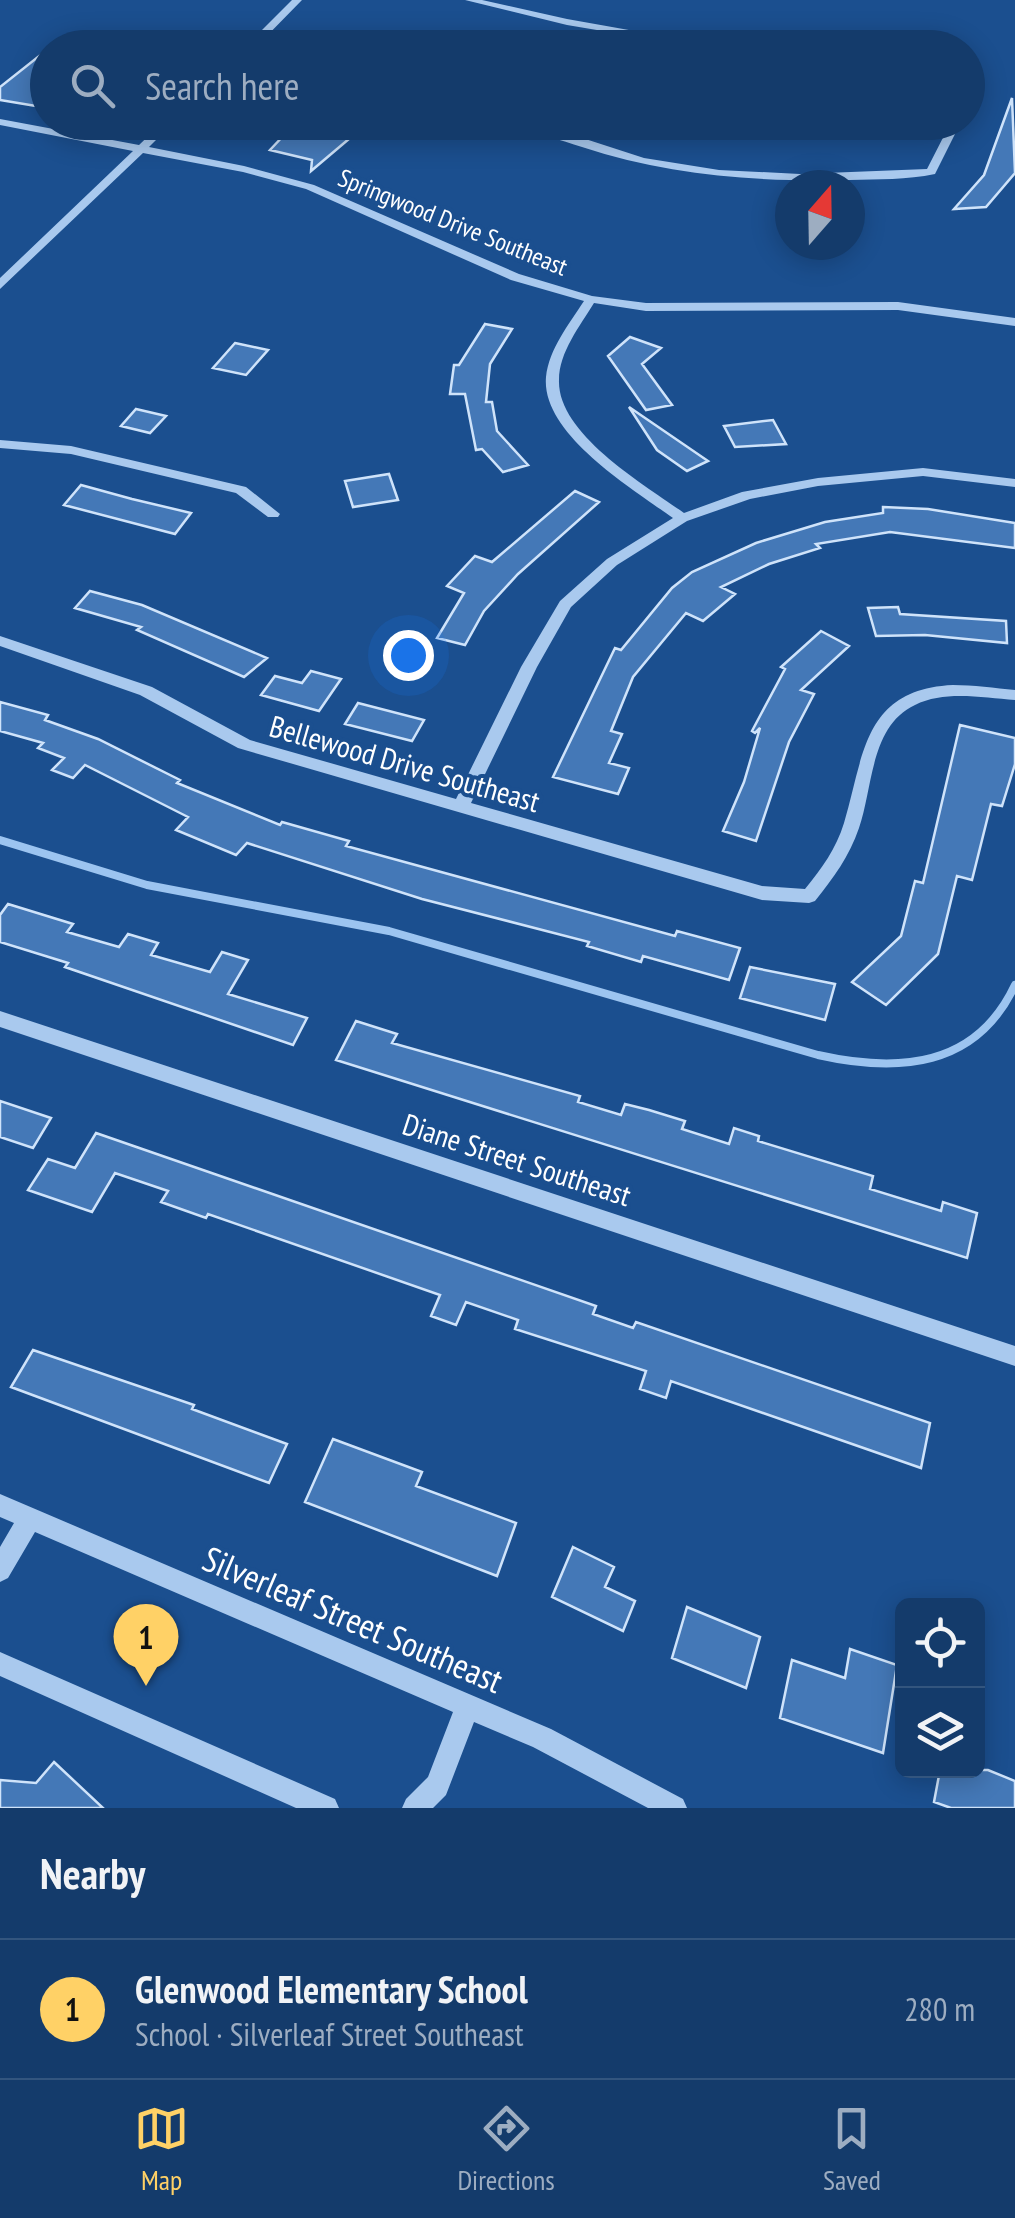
<!DOCTYPE html>
<meta charset="utf-8">
<style>
:root{--surface:#143b6b;--page:#1d4271;--text:#f1f3f6;--muted:#9dadc1;--line:#33557e;--accent:#ffd166}
body{margin:0;font-family:"PT Sans Narrow",sans-serif;background:var(--page);color:var(--text)}
.controls{position:absolute;right:30px;bottom:30px;display:grid;overflow:hidden;border-radius:15px;box-shadow:0 5px 25px #0003}
.controls button{width:90px;height:90px;display:grid;place-items:center;padding:0;border:0;border-bottom:2px solid var(--line);background:var(--surface);color:var(--text);font:50px sans-serif}
.compass{position:absolute;left:775px;top:170px;width:90px;height:90px;border-radius:50%;background:var(--surface);box-shadow:0 5px 25px #0003;rotate:20deg}
.you{position:absolute;left:408px;top:655px;width:35px;height:35px;margin:-25px;border:8px solid #fff;border-radius:50%;background:#1a73e8;box-shadow:0 0 0 15px #1a73e833}
.badge{display:grid;place-items:center;width:65px;height:65px;border-radius:50%;background:var(--accent);color:#111;font-size:32px;font-weight:700}
.pin{position:absolute;translate:-50% -82px;filter:drop-shadow(0 2px 5px #0008)}
.pin::after{content:'';position:absolute;top:52px;width:35px;height:30px;background:inherit;clip-path:polygon(0 0,100% 0,50% 100%)}
.list{margin:0;padding:0;list-style:none}
h2{display:flex;justify-content:space-between;align-items:center;height:130px;margin:0;padding:0 40px;font-size:42px}
h2 small{font-size:32px;font-weight:400;color:var(--muted)}
.list li{display:grid;grid-template-columns:65px 1fr auto;gap:30px;align-items:center;box-sizing:border-box;height:140px;padding:0 40px;border-top:2px solid var(--line)}
.list b{display:block;font-size:38px;white-space:nowrap}
.list p{margin:0;font-size:32px;white-space:nowrap;color:var(--muted)}
.list em{font-size:32px;font-style:normal;color:var(--muted)}
.icon{flex:none;width:55px;height:55px;fill:none;stroke:currentColor;stroke-width:2;stroke-linecap:round;stroke-linejoin:round}
.map{position:relative;flex:none;width:1015px;height:1808px;overflow:hidden}
.search{position:absolute;background:var(--surface);box-shadow:0 5px 25px #0003;left:30px;right:30px;top:30px;height:110px;display:flex;align-items:center;gap:25px;box-sizing:border-box;padding:0 35px;border-radius:55px;color:var(--muted);font-size:38px}
.sheet{height:270px;background:var(--surface)}
nav{display:flex;justify-content:space-around;align-items:center;box-sizing:border-box;height:140px;border-top:2px solid var(--line);background:var(--surface);font-size:28px;color:var(--muted)}
nav a{display:grid;justify-items:center;gap:5px}
nav .on{color:var(--accent)}
.map>svg:first-child{display:block}
</style>
<div class="map">
<svg width="1015" height="1808" viewBox="0 0 1015 1808">
<rect width="100%" height="100%" fill="#1b4f8f"/>
<g fill="none" stroke-linecap="round" stroke-linejoin="round">
<!-- stream -->
<path stroke="#9cc4f0" stroke-width="8" d="M0,840L147,885L389,931L818,1055C898,1073 976,1068 1015,985"/>
</g>
<!-- building -->
<path fill="#4478b7" stroke="#cfe3fa" stroke-width="2.5" d="M48,49V108L0,100V87Z
M1012,98L1015,173L986,207L954,209L984,175Z
M317,122H369L311,171L312,160L270,150L286,133L315,138Z
M485,324L512,329L490,364L486,402H492L497,431L528,465L503,472L482,449L476,450L465,394H450L454,365H459Z
M630,337L661,348L642,364L672,405L646,410L608,356Z
M235,343L268,350L246,375L213,368Z
M629,407L708,461L687,471L657,450Z
M136,409L166,416L150,433L121,426Z
M773,420L786,444L735,447L724,426Z
M389,474L398,500L353,507L345,481Z
M81,485L132,499L191,513L175,534L64,505Z
M575,491L599,502L518,574L484,611L465,645L437,638L464,593L447,586L475,556L492,562Z
M883,507L928,509L1015,523V548L890,532L816,544L820,548L769,564L721,587L735,594L703,621L686,613L633,677L611,731L622,734L609,763L629,768L618,794L553,777L615,648L621,650L672,588L692,572L756,543L825,522L883,513Z
M90,591L142,605L267,658L244,677L137,630L141,627L75,608Z
M898,607L900,614L1006,621L1007,643L925,635L876,636L868,608Z
M821,631L849,646L801,690L814,694L789,742L756,841L723,831L744,782L760,728L755,733L752,731L785,669L781,667Z
M311,671L341,679L319,711L261,695L275,676L302,683Z
M0,702L48,715L45,720L98,739L180,780L177,783L280,825L282,822L349,841L346,846L675,936L677,931L740,948L729,980L643,956L641,962L587,946L589,942L422,899L247,843L236,855L176,830L188,817L85,765L73,778L52,770L64,758L38,748L43,743L0,731Z
M358,703L424,720L412,741L345,724Z
M960,725L1015,738V764L1002,806L991,804L972,880L957,876L938,954L886,1005L852,982L901,936L915,881L923,883Z
M8,904L73,924L67,932L119,947L128,934L158,943L151,955L210,972L222,952L248,960L228,994L307,1018L293,1045L65,967L68,963L0,942V915Z
M750,967L835,984L825,1020L740,998Z
M356,1021L397,1034L392,1043L580,1096L578,1102L621,1115L625,1104L649,1110L685,1121L682,1129L729,1144L734,1128L759,1136L758,1141L873,1176L870,1189L941,1211L943,1202L977,1213L967,1258L336,1060Z
M0,1101L51,1118L33,1148L0,1137Z
M96,1133L596,1306L593,1314L633,1328L636,1322L930,1423L921,1468L671,1381L666,1398L640,1389L646,1371L515,1329L518,1320L466,1302L456,1325L431,1316L440,1295L208,1214L206,1218L161,1202L168,1191L115,1173L92,1212L28,1190L48,1159L75,1168Z
M33,1350L194,1405L192,1409L287,1444L269,1483L11,1387Z
M333,1439L422,1472L416,1486L516,1523L497,1576L305,1502Z
M573,1547L614,1567L605,1587L635,1601L623,1631L552,1597Z
M687,1607L760,1637L746,1688L672,1658Z
M850,1649L897,1665L883,1753L780,1718L792,1660L845,1678Z
M54,1762L103,1808H0V1780L36,1783Z
M940,1770H988L1015,1781V1808H951L934,1802Z"/>
<g fill="none" stroke-linecap="round" stroke-linejoin="round">
<!-- minor -->
<path fill="#a9c9ee" fill-rule="evenodd" d="M292,0H302L255,48H244Z
M465,0H482L567,19L730,48H704L567,25Z
M83,36L144,45L149,48H121L80,41L78,39Z
M0,119L139,145L163,122H174L149,147L244,166L314,185L519,274L592,296L646,303L898,302L1015,318V326L898,310L646,311L594,303C580,326 559,352 559,380C557,434 645,485 684,513L742,492L818,478L923,468L1015,479V487L923,476L818,486L750,499L687,521L617,565L571,607L537,667L471,803L762,886L805,889C822,868 836,849 844,823C864,756 863,689 953,685C973,685 995,688 1015,690V700C983,698 945,690 915,705C870,726 873,788 859,828C849,857 834,877 815,901L809,903L762,900L238,748L140,695L0,646V636L152,687L250,740L456,799L521,667L560,601L607,559L673,518C633,489 541,434 546,377C549,349 569,324 584,301L511,280L306,189L243,172L143,153L0,289V278L133,151L0,125Z
M517,122H533L644,158L719,170L800,174L927,169L951,122H961L935,174C907,180 878,179 850,180C758,182 670,176 582,147C561,140 536,134 517,122Z
M0,440L71,446L246,487L280,514L278,517H268L236,493L71,454L0,448Z
M0,1011L1015,1346V1366L0,1027Z
M0,1494L551,1729L683,1799L687,1808H648L533,1747L474,1722L446,1795L433,1808H402L406,1799L428,1777L453,1712L35,1532L8,1578L0,1582V1547L14,1523L0,1517Z
M0,1652L335,1799L339,1808H296L0,1676Z"/>
</g>
<g text-anchor="middle" dominant-baseline="central" stroke-width="8" stroke-linejoin="round" paint-order="stroke">
<!-- far-street labels -->
<g font-size="25" fill="#fff" stroke="#1b4f8f">
<text transform="translate(453 222) rotate(22)">Springwood Drive Southeast</text>
</g>
<!-- street labels -->
<g font-size="30" fill="#fff" stroke="#1b4f8f">
<text transform="translate(405 763) rotate(16)">Bellewood Drive Southeast</text>
<text transform="translate(517 1159) rotate(18)">Diane Street Southeast</text>
</g>
<!-- near-street labels -->
<g font-size="35" fill="#fff" stroke="#1b4f8f">
<text transform="translate(353 1619) rotate(23)">Silverleaf Street Southeast</text>
</g>
</g>
</svg>
<div class="controls">
<button><svg class="icon" aria-label="locate" viewBox="0 0 24 24"><circle cx="12" cy="12" r="6"/><path d="M12 2v4M12 18v4M2 12h4M18 12h4"/></svg></button>
<button><svg class="icon" aria-label="layers" viewBox="0 0 24 24"><path d="M12 4l9 5-9 5-9-5zM3 14l9 5 9-5"/></svg></button>
</div>
<svg class="compass" viewBox="-18 -18 36 36"><path d="M0-13l5 13h-10z" fill="#e53935"/><path d="M0 13l5-13h-10z" fill="#9dadc1"/></svg>
<div class="you"></div>
<div class="pin badge" style="left:146px;top:1686px">1</div>
<div class="search"><svg class="icon" aria-label="search" viewBox="0 0 24 24"><circle cx="10" cy="10" r="6"/><path d="M15 15l6 6"/></svg>Search here</div>
</div>
<section class="sheet">
<h2>Nearby<small></small></h2>
<ul class="list">
<li><span class="badge">1</span><div><b>Glenwood Elementary School</b><p>School · Silverleaf Street Southeast</p></div><em>280 m</em></li>
</ul>
</section>
<nav>
<a class="on"><svg class="icon" aria-label="map" viewBox="0 0 24 24"><path d="M3 6l6-2 6 2 6-2v14l-6 2-6-2-6 2zM9 4v14M15 6v14"/></svg>Map</a>
<a><svg class="icon" aria-label="directions" viewBox="0 0 24 24"><path d="M12 3l9 9-9 9-9-9zM9 14v-3h6M13 9l2 2-2 2"/></svg>Directions</a>
<a><svg class="icon" aria-label="saved" viewBox="0 0 24 24"><path d="M7 4h10v16l-5-4-5 4z"/></svg>Saved</a>
</nav>
